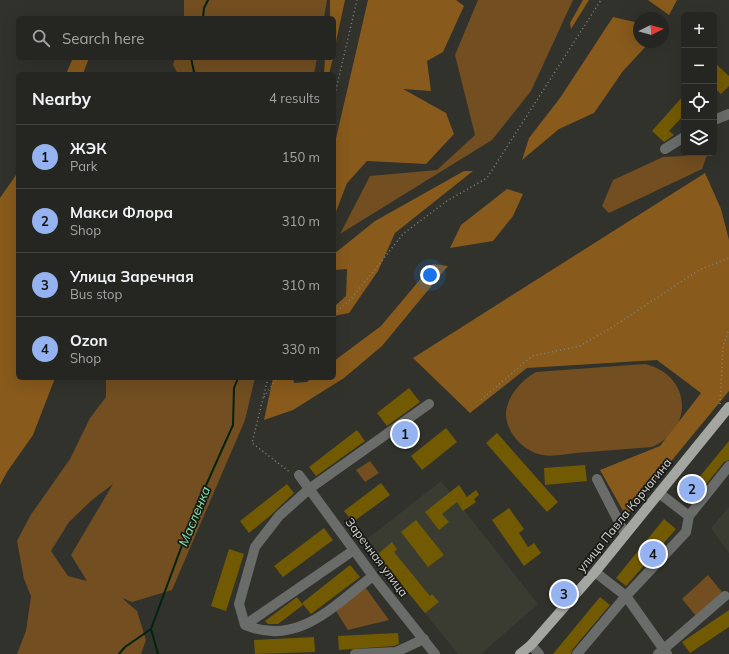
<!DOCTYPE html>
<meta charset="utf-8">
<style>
:root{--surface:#252621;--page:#31322e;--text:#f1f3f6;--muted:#a3a5a5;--line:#42433f;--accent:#95b2f1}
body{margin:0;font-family:Mulish,sans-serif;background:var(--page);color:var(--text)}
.controls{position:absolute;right:12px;top:12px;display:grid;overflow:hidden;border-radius:6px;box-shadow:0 4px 16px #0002}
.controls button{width:36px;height:36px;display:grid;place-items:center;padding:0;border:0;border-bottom:1px solid var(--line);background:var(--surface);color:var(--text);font:20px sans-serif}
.compass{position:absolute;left:633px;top:12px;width:36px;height:36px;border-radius:50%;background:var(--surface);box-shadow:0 4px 16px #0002;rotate:84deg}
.you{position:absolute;left:430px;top:275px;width:14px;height:14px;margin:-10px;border:3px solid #fff;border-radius:50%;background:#1a73e8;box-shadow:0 0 0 6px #1a73e833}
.badge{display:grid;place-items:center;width:26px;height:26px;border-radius:50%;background:var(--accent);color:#111;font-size:13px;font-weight:700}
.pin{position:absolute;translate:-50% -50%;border:2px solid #fff;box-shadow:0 1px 4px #0006}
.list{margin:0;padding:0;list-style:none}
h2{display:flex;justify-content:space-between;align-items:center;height:52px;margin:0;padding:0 16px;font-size:17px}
h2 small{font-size:13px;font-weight:400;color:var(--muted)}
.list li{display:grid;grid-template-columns:26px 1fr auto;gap:12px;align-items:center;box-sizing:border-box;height:64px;padding:0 16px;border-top:1px solid var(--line)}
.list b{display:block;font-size:15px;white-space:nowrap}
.list p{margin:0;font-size:13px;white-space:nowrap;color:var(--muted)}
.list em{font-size:13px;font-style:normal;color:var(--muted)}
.icon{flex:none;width:22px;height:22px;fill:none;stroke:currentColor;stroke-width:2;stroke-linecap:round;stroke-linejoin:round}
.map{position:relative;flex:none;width:729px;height:654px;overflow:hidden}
.search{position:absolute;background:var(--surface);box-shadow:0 4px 16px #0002;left:16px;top:16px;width:320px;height:44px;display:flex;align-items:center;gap:10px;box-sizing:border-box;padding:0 14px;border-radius:6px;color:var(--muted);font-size:15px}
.panel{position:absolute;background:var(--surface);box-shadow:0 4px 16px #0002;left:16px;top:72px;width:320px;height:308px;border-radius:6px}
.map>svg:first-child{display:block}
</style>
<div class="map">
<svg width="729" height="654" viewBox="0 0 729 654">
<rect width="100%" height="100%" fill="#31322c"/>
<!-- built -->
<path fill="#3b3c31" d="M441,481L538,604L481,654H458L366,540Z
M729,507V553L711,528Z"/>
<!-- green -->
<path fill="#724e21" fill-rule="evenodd" d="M184,0H327L324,18H184Z
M478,0H573L531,91L492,140L340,234L370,176L437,170L475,135L455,55Z
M175,58H317L314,74H178L173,65Z
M707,155L702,169L609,213L602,206L613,180L663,157Z
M645,364C691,375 695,428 652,447C627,449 601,451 576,453C566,454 553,457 543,455C524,452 505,432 506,412C508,395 522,380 536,372Z
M106,378H255L245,420L172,590L132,602L122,598L137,611L146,640L141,654H17L26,631L31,596L24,579L17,541L30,516L70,459L90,418L106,397ZM113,484L71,555L87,581L68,576L51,551L69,522L92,500Z
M370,461L379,473L365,482L356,470Z
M708,575L722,592L696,616L682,599Z
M363,584L389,620L348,630L334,608Z"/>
<!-- forest -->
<path fill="#885a1c" d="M330,0H345L334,51V18H330Z
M368,0H456L464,6L443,52L427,61L431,91L403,89L446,113L454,134L426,164L367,161L347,183L334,217V147Z
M583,0H589L571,29L570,23Z
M648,0H677L669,15Z
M613,17L639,23V42H650L623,71L594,113L559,129L522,160L529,138L560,98Z
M73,58H89L83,74H66Z
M325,58H333L329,74H324Z
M464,171H473L395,233L378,271L349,313L334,316V307L346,296L347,269L334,270V254L375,221Z
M18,172V378H55L33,435L7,472L0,485V198Z
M705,173L721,209L729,240V391L626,516L600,470L660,446L701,393L657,360L527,368L470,413L413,358Z
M507,189L523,194L513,216L493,241L450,248L461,225Z
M433,264L448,266L382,346L344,378L293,410L264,420L273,378H293L294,383L307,382L312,378H334V361L381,326Z"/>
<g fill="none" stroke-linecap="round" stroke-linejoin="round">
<!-- stream -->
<path stroke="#002410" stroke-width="2" d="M203,18L204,8L208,0
M191,58L194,72L196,74
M119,654L125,647L151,629
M158,654L151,629L195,510L233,425L234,388L238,378"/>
</g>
<!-- building -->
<path fill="#725a03" d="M714,62L729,76V86L721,94L714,88Z
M684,95V115L669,131L674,135L664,142L652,131Z
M409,388L420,402L387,426L377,413Z
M446,428L457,442L422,470L411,456Z
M357,430L365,441L316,476L309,467Z
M497,433L558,502L547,512L486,443Z
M729,441V460L724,462L691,503L683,497Z
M585,465L587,481L545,485L544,468Z
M381,483L390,495L353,522L344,511Z
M287,484L294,493L271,515L249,533L240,521Z
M459,485L467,497L476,490L479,495L474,499L476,502L463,511L457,502L442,514L449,522L439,530L425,512Z
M509,508L524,529L519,533L528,547L534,543L541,553L524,566L492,520Z
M664,519L676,529L626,586L616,578Z
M416,520L444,555L428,567L401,532Z
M324,528L333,540L283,577L274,566Z
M392,542L397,549L394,552L430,596L432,594L439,602L425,613L377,555Z
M229,549L244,554L226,611L211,606Z
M350,565L360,577L311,614L302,603Z
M297,597L303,605L278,624H268L265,621Z
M600,597L610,605L572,650L571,654H553Z
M729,610V627L690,653L682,642Z
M398,633L399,644L394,646L339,650L338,636Z
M314,637L315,652L255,654L254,640Z"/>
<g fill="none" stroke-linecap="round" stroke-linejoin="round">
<!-- path -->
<path stroke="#848580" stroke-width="1.5" stroke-dasharray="1 3" stroke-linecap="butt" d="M334,98L357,0
M334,314L351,299L404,233L447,201L487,178L601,0
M268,378L252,443L291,473
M264,397L277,378
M481,400L532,356L580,346L611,328L699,270L729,258
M720,404L723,347L729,329"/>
<!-- minor -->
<path stroke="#6a6c6a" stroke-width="10" d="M714,120L729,114
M665,149L684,137
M299,475L373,576L435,654
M597,479L625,534
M659,493L689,516L729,466
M595,572L626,596L686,532L689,516
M373,576C333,606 298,647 245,625L239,604L255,547L279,516L309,489L429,404
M245,625L354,550
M531,645L539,654
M355,654L396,652L424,639
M577,654L626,596L667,654
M658,654L725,596"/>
<!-- major -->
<path stroke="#a3a6a1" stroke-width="10" d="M520,654L531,645L595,572L729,407"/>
</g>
<g text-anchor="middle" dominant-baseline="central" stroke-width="3.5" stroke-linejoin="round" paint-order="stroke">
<!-- street labels -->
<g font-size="12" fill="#d3d3d0" stroke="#191917">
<text transform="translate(624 515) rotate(-51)">улица Павла Корчагина</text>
<text transform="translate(377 557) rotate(53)">Заречная улица</text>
</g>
<!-- water labels -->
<g font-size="13" font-style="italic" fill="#86e7a9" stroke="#191917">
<text transform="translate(194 516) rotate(-68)">Масленка</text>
</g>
</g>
</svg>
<div class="controls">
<button>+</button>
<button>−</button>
<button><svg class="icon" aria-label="locate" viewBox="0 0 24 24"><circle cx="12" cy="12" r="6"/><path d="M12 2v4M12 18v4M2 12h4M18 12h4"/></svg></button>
<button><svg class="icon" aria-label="layers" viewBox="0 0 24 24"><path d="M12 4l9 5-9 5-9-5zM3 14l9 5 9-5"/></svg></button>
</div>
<svg class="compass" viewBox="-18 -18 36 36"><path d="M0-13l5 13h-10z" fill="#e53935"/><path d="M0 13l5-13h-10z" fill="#a3a5a5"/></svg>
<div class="you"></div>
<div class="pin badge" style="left:405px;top:434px">1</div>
<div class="pin badge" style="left:692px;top:489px">2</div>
<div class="pin badge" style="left:564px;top:594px">3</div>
<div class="pin badge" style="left:653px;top:554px">4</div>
<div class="search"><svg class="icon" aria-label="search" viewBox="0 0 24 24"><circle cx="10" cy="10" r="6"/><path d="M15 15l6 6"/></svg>Search here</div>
<section class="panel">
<h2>Nearby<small>4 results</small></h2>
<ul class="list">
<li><span class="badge">1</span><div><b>ЖЭК</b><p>Park</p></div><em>150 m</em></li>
<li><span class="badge">2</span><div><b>Макси Флора</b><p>Shop</p></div><em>310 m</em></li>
<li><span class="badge">3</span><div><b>Улица Заречная</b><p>Bus stop</p></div><em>310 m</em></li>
<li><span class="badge">4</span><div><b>Ozon</b><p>Shop</p></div><em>330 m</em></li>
</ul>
</section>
</div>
